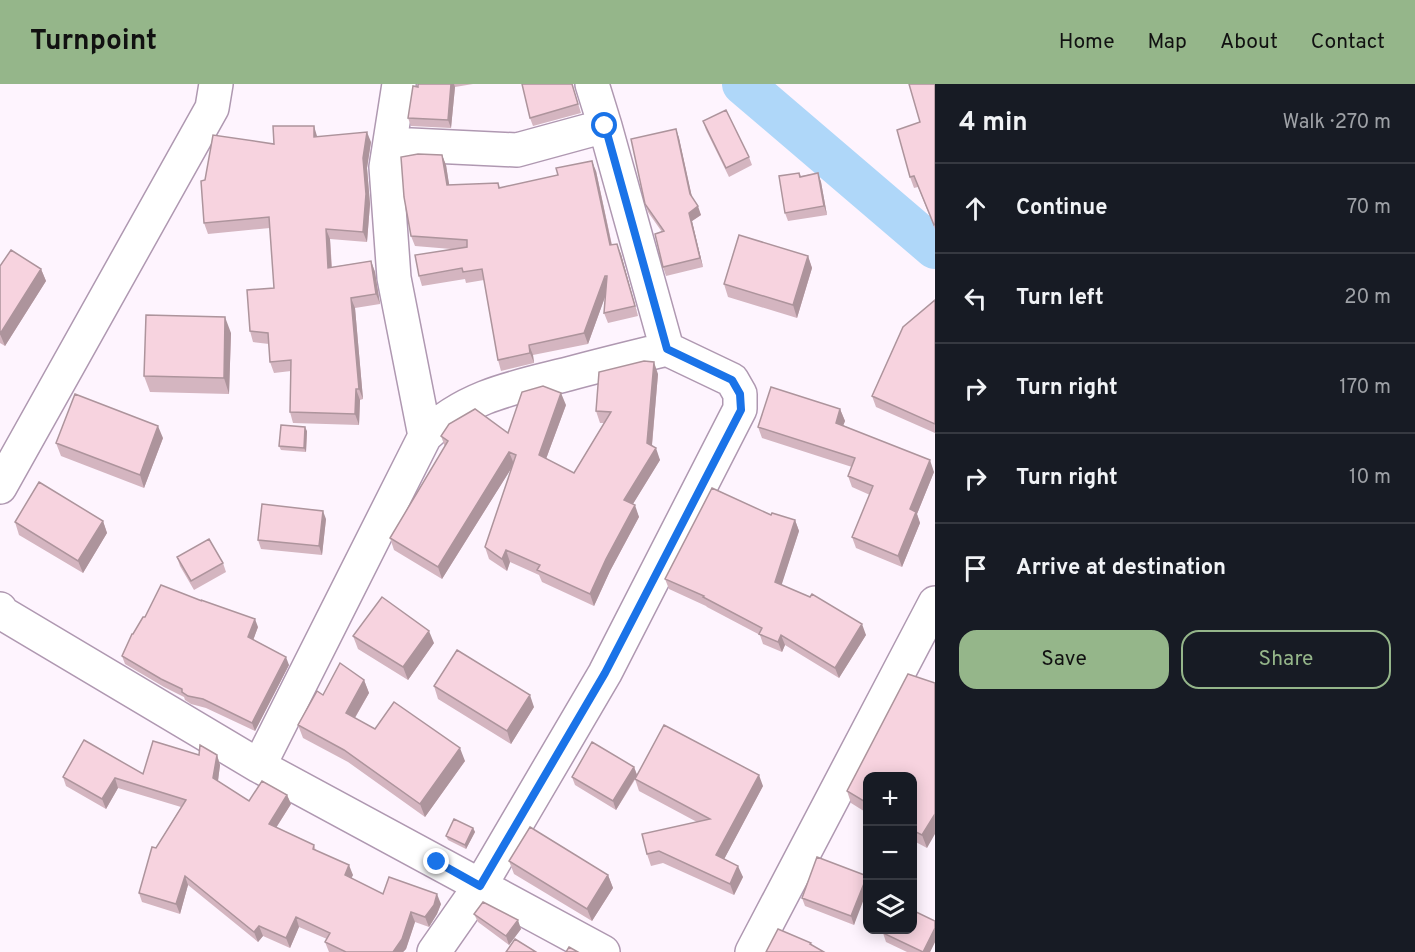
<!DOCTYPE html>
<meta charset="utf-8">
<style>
:root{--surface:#171b24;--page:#20242c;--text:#f1f3f6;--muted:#9ea1a6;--line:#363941;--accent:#95b68a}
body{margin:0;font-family:Overpass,sans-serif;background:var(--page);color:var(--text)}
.controls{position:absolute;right:18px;bottom:18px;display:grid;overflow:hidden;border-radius:12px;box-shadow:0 3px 15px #0003}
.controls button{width:54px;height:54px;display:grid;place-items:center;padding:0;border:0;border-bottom:2px solid var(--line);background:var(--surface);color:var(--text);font:30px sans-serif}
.stop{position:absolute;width:18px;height:18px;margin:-14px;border:4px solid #1a73e8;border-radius:50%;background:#fff}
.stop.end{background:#1a73e8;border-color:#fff;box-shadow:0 2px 6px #0008}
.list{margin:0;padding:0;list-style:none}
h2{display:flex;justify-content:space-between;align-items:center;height:78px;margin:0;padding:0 24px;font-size:26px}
h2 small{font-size:20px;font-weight:400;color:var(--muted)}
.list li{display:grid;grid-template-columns:39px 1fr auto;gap:18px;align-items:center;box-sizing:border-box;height:90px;padding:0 24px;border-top:2px solid var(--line)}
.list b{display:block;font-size:22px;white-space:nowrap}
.list em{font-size:20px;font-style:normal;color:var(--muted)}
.actions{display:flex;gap:12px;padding:18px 24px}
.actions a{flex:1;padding:14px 0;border:2px solid var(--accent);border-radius:18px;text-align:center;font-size:21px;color:var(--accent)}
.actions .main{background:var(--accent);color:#111}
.icon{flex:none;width:33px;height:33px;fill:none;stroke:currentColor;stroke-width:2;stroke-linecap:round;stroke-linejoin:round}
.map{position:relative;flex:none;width:935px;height:868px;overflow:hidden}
header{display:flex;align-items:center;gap:36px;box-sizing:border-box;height:84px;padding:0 30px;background:var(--accent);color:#111}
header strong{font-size:28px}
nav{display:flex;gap:33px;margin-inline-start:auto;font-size:21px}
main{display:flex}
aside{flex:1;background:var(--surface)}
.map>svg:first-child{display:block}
</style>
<header>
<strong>Turnpoint</strong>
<nav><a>Home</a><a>Map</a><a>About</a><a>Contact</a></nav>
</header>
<main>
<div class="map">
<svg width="935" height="868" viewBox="0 0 935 868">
<rect width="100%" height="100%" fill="#fef4fe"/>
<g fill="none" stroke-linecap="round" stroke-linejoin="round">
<!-- river -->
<path stroke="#afd7f9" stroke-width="42" d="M743,0L935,164"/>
<!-- minor casing -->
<g stroke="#af98b1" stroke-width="36">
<path id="minor" d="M399,0L386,83L394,194L425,352
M390,60L517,66L605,42L592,0
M0,403L212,24L216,0
M0,525L2,529L259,682L603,868
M259,682L425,352C465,312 516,303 568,290C601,281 634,273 667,265
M434,868L480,802L605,589L740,325V310L732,296L667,265L605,42
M752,868L935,519"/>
</g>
<!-- minor -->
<use href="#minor" stroke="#fff" stroke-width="33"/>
</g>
<!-- wall -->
<path fill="#d4b5c0" d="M418,0H473L455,3L451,44L411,42L408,34Z
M935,0V145L918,103L914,104L910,93L920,38Z
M574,6L581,29L533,42L530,34Z
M703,37L749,73L752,81L729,93L706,46Z
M676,45L679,54L692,113L701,131L692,137L703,183L666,192L663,183L662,148L648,128L645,120Z
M317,52L371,58L367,84L370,120L367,158L330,155L332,183L371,177L375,188L380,220L355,224L363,315L360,316L359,341L293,339L290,328L291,287L274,289L270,278L269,260L253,258L250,247L274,204L270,144L208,150L204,139L274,60Z
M442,71L446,81L449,101L498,99L500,104L596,87L612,161L621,170L638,232L608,239L604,229L606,210L588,260L533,271L534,279L501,287L498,276L484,196L466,199L465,195L422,202L419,192L451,165L415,162L411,152Z
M799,89L801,92L818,89L821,98L827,131L788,137L785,129Z
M808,172L812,184L797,234L728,213L724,200Z
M0,182L41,185L46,197L5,262L0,259Z
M935,216V349L876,323L872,312Z
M231,249L229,310L150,308L144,292Z
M658,290L652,362L660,376L633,420L639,433L610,487L594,522L542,498L539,491L510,478L507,487L489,475L485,463L512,383L442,495L394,466L390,454L445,363L441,352L508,349L566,321L546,375L574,389L604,339H600L596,327Z
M840,325L845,337L843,341L934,388L917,430L920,439L902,483L856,464L852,453L870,411L852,403L848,392L852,383L762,354L758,343Z
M307,347L306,368L281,366L279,362Z
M163,354L144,404L61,372L56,359Z
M771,431L795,436L799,447L781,501L866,551L839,594L785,561L782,568L763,560L760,551L707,523L706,522L669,505L665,495Z
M326,435L322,471L261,465L258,456Z
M103,437L107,449L83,489L19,451L15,438Z
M177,473L223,479L226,488L194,506L180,482Z
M145,533L258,543L253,556L289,581L255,647L206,624L191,620L185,616L184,613L164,603L125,580L122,572L133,550Z
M353,552L434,559L408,596L358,565Z
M364,596L369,609L355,634L375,645L465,677L425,733L348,678L303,654L298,641L323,611Z
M935,599L927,764L912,756V693H867V729L851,719L847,707Z
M434,602L534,623L511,660L438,615Z
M199,671H217L220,681L218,697L249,717L287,711L291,720L276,744L314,761L316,767L353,791L351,794L383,810L441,820L437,830L429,843L415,838L406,865L403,868H329L325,858L327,855L299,843L290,864L263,852L258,858L188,801L180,830L142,818L139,809L156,764L181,723L118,704L106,725L66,702L63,693L143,690Z
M634,683L637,691L763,702L724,775L743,793L734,811L663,779L651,782L647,770L697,738L639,707L635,695L636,694L616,726L575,701L572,693Z
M473,744L475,748L466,765L448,756L446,752Z
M509,777L608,791L613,804L592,837L514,790Z
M867,792L854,841L805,822L802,814Z
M474,830L521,845L509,861L478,838Z
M883,849L935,858L930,868H907L886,858Z"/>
<!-- shaded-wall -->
<path fill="#ad949c" d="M451,0H454L455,3L451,44L448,36Z
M314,42L317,52L314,53Z
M676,45L679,54L693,118L690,110Z
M367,48L371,58L367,84L370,120L367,158L363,148V74Z
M442,71L446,81L451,112L447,101Z
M592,77L596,87L614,172L610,161Z
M818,89L821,98L827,131L824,122Z
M698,122L701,131L692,137L703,183L700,174L689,129Z
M326,145L330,155L332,194L328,184Z
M617,160L621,170L638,232L635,222Z
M808,172L812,184L797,234L793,221Z
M371,177L375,188L380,220L376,210Z
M41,185L46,197L5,262L0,250Z
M605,192L609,202L588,260L584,249Z
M351,214L355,224L363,315L359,305Z
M225,233L231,249L229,310L224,294Z
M529,261L533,271L534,279L530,269Z
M654,278L658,290L651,371L647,359Z
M356,305L360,316L359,341L355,330Z
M561,309L566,321L543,383L539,371Z
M840,325L845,337L840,350L836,339Z
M158,342L163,354L144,404L140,391Z
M305,343L307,347L306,368L304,364Z
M656,364L660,376L628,428L624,416Z
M509,368L514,380L442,495L438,483Z
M930,376L934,388L917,430L920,439L902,483L898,472L910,425Z
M635,421L639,433L610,487L594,522L590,510L606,475Z
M323,427L326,435L322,471L319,462Z
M795,436L799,447L779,509L775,498Z
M103,437L107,449L83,489L78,477Z
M506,466L510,478L507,487L502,475Z
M255,535L258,543L251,562L248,553Z
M862,540L866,551L839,594L835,584Z
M429,547L434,559L408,596L403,583Z
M781,551L785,561L782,568L778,558Z
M286,573L289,581L255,647L252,639Z
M364,596L369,609L350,642L346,629Z
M530,611L534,623L511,660L507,647Z
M460,664L465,677L425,733L420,720Z
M217,671L220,681L217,704L213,694Z
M634,683L637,691L616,726L613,717Z
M759,691L763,702L720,783L716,771Z
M115,694L118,704L106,725L102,715Z
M287,711L291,720L272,750L269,740Z
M935,730V750L927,764L922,751Z
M473,744L475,748L466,765L465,761Z
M349,781L353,791L348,801L345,791Z
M738,782L743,793L734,811L730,800Z
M608,791L613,804L592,837L587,825Z
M185,792L188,801L180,830L176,820Z
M867,792V807L854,841L851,832Z
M437,810L441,820L437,830L429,843L425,833Z
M411,828L415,838L406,865L403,868H393Z
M296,833L299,843L290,864L286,854Z
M518,836L521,845L509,861L506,852Z
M259,842L263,852L258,858L254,848Z
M935,844V858L930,868H923Z"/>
<!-- building -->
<path fill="#f7d3df" stroke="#ad949c" stroke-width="1.5" d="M418,0H451L448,36L408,34L413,2L418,3Z
M522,0H572L578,20L530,34Z
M909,0H935V140L934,141L914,92L910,93L897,46L920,38Z
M726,26L749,73L726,84L703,37Z
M273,42H314V53L367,48L363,74L366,110L363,148L326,145L328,184L371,177L376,210L351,214L359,305H356L355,330L290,328L291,276L270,278L268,249L250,247L247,206L274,204L269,133L204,139L201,97L205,96L213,51L274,60Z
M676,45L690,110L698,122L689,129L700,174L663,183L655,150L664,147L645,120L631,55Z
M418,70L442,71L447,101L498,99L499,104L558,91L556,84L592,77L610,161L617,160L635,222L604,229L607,192H605L584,249L529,261L530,269L498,276L482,185L463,188L462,184L419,192L415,171L467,163V156L411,152L404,113L401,73Z
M799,89L800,93L818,89L824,122L785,129L779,92Z
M739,151L808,172L793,221L724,200Z
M11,166L41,185L0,250V182Z
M935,216V340L872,312L903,243Z
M146,231L225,233L224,294L144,292Z
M644,277L654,278L647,359L656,364L624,416L635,421L606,475L590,510L537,486L540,481L506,466L502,475L485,463L516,371L509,368L438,483L390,454L448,357L441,352L449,340L475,325L508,349L522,308L543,302L561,309L539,371L574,389L611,328L596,327L599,288Z
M771,303L840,325L836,339L930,376L910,425L916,428L898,472L852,453L873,402L848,392L855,374L758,343Z
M75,310L158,342L140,391L56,359Z
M281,341L305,343L304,364L279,362Z
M39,398L103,437L78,477L15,438Z
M712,404L771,431L772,429L795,436L775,498L810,513L812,510L862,540L835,584L781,551L778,558L759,550L762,544L703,513L704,512L665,495Z
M262,420L323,427L319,462L258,456Z
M209,455L223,479L191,497L177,473Z
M161,501L202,517L201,516L255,535L248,553L286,573L252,639L203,615L188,612L182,608V605L161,595L122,572L132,550H133L143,533H145Z
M382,513L429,547L403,583L353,552Z
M457,566L530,611L507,647L434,602Z
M340,579L364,596L346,629L375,645L394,618L460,664L420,720L344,666L298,641L317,607L323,611Z
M908,590L935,599V730L922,751L912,746V693H867V719L847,707Z
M664,641L759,691L716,771L738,782L730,800L659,767L647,770L642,750L710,735L635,695Z
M84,656L143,690L153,657L199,671L200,661L217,671L213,694L249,717L262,697L287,711L269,740L314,761L313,765L349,781L345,791L383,810L389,793L437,810L434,821L425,833L411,828L402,855L393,868H346L325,858L330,849L296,833L286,854L259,842L254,848L185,792L176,820L139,809L152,763L156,764L186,716L115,694L102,715L63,693Z
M592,658L634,683L613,717L572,693Z
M454,735L473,744L465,761L446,752Z
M530,743L608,791L587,825L509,777Z
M817,773L867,792L851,832L802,814Z
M483,818L518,836L506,852L474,830Z
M912,826L935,837V844L923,868L883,849L885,846H912Z
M778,845L811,859L810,860L824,868H766Z
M515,855L536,868H506Z
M569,863L578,868H566Z"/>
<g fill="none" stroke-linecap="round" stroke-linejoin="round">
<!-- route -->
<path stroke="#1a73e8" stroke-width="8" d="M437,778L480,802L605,589L741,326L740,310L732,296L667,265L605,42"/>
</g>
</svg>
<div class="controls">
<button>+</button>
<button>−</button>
<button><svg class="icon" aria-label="layers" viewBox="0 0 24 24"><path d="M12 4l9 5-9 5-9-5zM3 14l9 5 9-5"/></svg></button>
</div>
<div class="stop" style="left:605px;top:42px"></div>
<div class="stop end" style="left:437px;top:778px"></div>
</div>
<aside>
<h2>4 min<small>Walk · 270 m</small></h2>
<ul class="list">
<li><svg class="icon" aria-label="ahead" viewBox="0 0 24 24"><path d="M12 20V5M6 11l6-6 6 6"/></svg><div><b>Continue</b></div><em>70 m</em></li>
<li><svg class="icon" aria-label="left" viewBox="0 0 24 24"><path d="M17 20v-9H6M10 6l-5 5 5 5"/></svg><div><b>Turn left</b></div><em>20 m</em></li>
<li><svg class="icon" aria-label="right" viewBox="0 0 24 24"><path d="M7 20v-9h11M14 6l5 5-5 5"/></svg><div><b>Turn right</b></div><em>170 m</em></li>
<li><svg class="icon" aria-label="right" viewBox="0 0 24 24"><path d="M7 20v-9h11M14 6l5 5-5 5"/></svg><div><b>Turn right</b></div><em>10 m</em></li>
<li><svg class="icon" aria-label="arrive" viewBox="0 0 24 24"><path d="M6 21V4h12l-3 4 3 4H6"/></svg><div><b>Arrive at destination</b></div></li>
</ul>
<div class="actions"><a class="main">Save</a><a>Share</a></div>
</aside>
</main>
